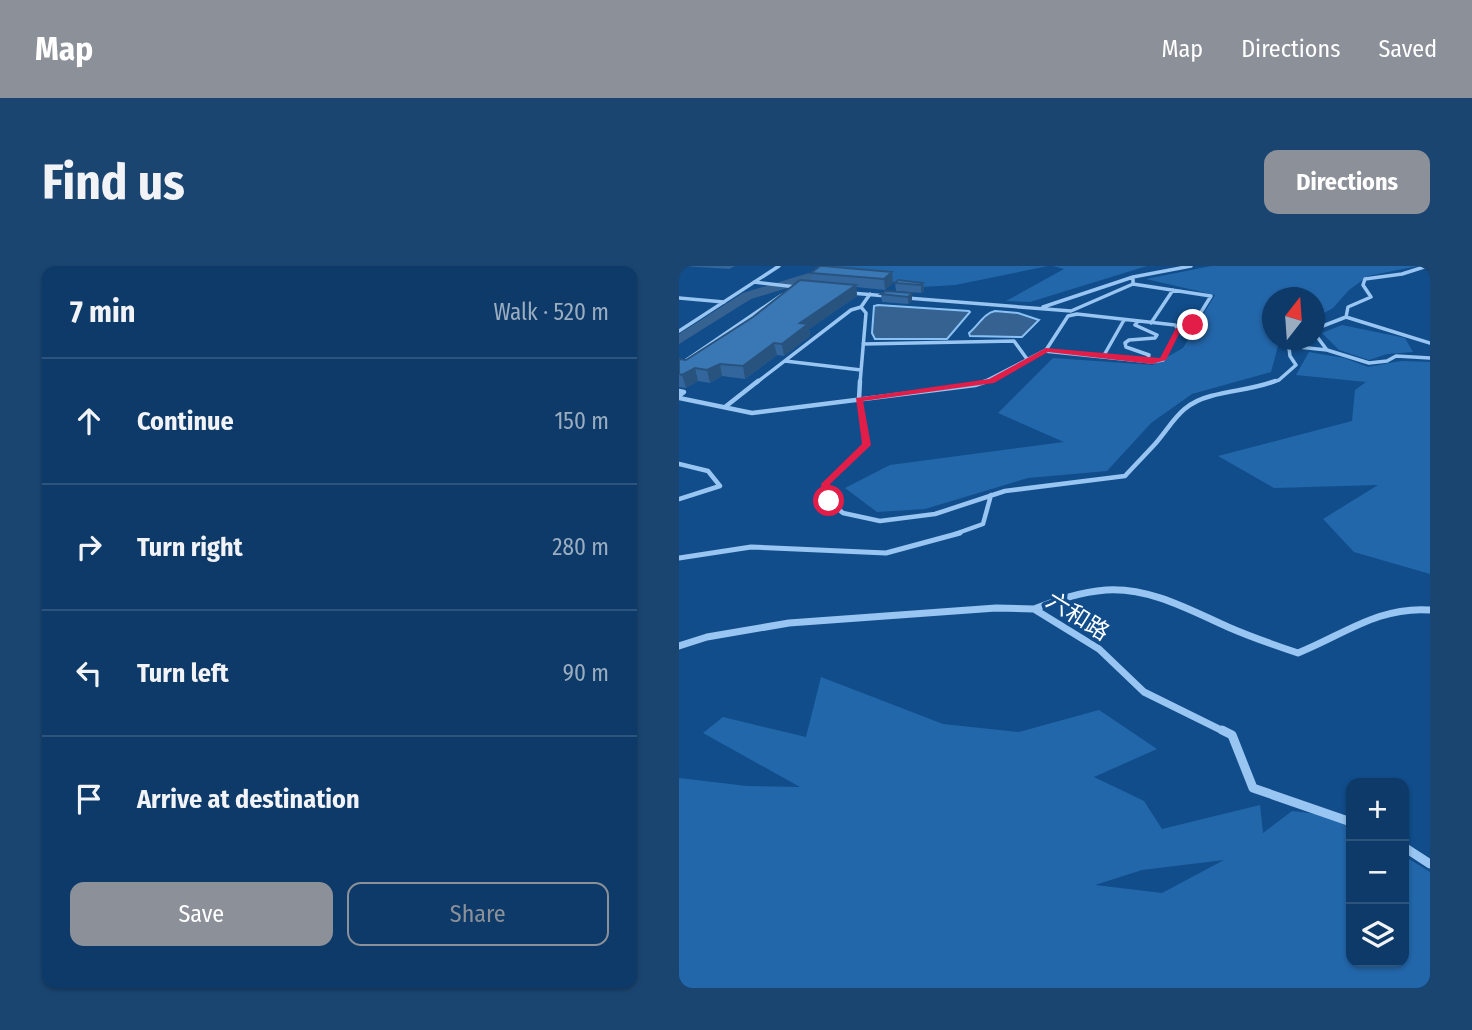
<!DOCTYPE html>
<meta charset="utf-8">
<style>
:root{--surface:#0d3a68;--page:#1b4571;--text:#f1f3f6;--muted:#9aadc0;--line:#2d547c;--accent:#8c9099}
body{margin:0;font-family:"Fira Sans Condensed","Noto Sans TC",sans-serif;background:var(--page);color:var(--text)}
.controls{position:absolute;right:21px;bottom:21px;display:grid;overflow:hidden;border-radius:14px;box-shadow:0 2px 5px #0004}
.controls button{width:63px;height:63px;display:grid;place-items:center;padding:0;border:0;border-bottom:2px solid var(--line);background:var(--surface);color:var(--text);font:35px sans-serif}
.compass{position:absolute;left:583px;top:21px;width:63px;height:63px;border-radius:50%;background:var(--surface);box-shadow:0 2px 5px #0004;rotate:17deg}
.stop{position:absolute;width:21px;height:21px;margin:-16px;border:5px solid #e11d48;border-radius:50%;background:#fff}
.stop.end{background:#e11d48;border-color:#fff;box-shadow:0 2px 7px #0008}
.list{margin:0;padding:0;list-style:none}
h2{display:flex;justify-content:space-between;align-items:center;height:91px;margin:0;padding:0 28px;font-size:30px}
h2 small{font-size:23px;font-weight:400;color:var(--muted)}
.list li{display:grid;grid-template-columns:46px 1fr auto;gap:21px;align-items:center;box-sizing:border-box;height:126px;padding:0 28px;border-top:2px solid var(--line)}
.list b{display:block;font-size:26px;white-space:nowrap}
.list em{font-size:23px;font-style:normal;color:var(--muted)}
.actions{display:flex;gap:14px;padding:21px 28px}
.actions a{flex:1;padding:16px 0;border:2px solid var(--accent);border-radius:14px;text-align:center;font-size:24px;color:var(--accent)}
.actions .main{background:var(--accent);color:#fff}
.icon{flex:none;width:38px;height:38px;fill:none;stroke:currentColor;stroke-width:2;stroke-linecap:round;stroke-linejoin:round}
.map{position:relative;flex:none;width:751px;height:722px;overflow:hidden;border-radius:14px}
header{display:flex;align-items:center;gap:42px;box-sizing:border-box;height:98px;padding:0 35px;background:var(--accent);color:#fff}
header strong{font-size:33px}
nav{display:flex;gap:38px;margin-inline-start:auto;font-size:24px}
.intro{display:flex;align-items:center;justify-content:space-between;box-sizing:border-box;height:168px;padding:0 42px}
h1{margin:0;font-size:49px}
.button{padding:18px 32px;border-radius:14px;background:var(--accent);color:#fff;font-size:24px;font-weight:700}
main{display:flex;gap:42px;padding:0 42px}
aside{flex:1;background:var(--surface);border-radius:14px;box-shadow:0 2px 5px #0004}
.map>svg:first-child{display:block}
</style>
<header>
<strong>Map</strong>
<nav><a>Map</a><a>Directions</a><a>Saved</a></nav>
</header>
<div class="intro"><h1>Find us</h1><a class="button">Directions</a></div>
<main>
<aside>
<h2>7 min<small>Walk · 520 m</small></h2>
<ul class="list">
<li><svg class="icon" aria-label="ahead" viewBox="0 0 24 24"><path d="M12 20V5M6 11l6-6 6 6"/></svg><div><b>Continue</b></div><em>150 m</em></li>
<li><svg class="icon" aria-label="right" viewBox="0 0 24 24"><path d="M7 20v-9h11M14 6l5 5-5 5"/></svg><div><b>Turn right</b></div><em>280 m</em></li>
<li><svg class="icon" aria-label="left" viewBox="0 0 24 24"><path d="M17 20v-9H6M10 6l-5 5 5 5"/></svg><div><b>Turn left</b></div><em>90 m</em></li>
<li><svg class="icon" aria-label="arrive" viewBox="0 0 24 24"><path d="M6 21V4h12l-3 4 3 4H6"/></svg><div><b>Arrive at destination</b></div></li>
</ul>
<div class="actions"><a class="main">Save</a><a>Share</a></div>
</aside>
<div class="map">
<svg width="751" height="722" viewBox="0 0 751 722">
<rect width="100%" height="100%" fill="#114d8b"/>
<!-- green -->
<path fill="#2367ab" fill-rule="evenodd" d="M145,0H369L276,19L243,21L141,3Z
M374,0H468L351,36L327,35L385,3Z
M532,0H739L689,10L670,24L654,42L636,52V32H594V74H604L600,76L592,106L513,128L472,157L428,205L349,212L246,243L198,246L166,222L211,199L385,176L319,147L374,92L474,99L504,82L536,29L467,13Z
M663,59L726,72L734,86L708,88L690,94L660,84L643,67Z
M630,86L665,92L689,101L722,95L751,96V308L675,286L644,253L699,219L595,222L539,190L673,155L676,124L687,116L617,109Z
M142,411L264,458L340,466L420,444L478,483L415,511L465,535L483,563L581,539L584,567L613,545L662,551L672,557V696H725V590L751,606V722H0V512L68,520L121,521L24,467L44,451L127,471ZM545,594L483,627L416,619L463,604Z"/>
<!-- water -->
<path fill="#356290" stroke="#8ac1f5" stroke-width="2" d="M199,39L290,45L291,46L268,73H196L193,67L195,40Z
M316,45L339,47L360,54L343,71L291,70L290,67C299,60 305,47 316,45Z"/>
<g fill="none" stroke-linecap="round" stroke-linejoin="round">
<!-- river -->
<path fill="#356290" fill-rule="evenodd" d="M143,3L147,4V10L72,33L0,78V68L64,27Z"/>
<!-- service-far2 -->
<path stroke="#98c5f1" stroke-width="3.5" d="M75,16L117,21
M454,18L532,30L514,59L499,63
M172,27L208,30
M0,32L45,36
M228,32L392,45L454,18V11L512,0
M364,41L454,11
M667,51L751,77
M459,55L456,59L478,69L476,72L450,74L446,77L447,81L470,89L468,95
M472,57L494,24
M636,63L667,51L669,41L692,31L684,19L686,13L723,8L748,0
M0,65L100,0
M636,68L648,84
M184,78L335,75L348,93
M610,80L648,84L690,97L708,95L717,90L751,92
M424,91L445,54
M106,95L182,104
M0,99L103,29
M77,117L172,44L182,41
M181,117L187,47L182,41L191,28
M303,117L365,85L473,96L484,94L499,63L496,59L398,48L389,50L367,84
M591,117L600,114L617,99L611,90L609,74"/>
<!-- service-far1 -->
<path stroke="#98c5f1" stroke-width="4.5" d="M181,115L180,133L188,179L146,218L150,235L164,247L201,255L256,248L326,225L446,210C456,199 466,189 476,178C495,156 501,138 532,130C554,124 575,123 596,115
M0,125L5,126L0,130
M0,132L73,147L296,119L308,115
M46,141L79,115
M0,198L29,205L41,220L0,233
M276,268L304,258L312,229"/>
<!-- service -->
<path stroke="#98c5f1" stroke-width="5" d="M0,292L72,281L207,287L281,267"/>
<!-- minor-far1 -->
<path stroke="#98c5f1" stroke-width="7" d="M355,343C379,334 401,326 427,324C470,321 511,344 549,361C572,371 595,379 619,387C664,369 700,340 751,344
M0,380L28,371L110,357L317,342L355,343L420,383L465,426L546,466"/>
<!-- minor -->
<path stroke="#98c5f1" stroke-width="9" d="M543,464L553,469L574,522L672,556
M725,581L751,598"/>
</g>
<!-- wall -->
<path fill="#32669c" d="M2,0H56L50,3Z
M213,6L214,17L206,24L177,21L178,30L130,63L131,70L105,90L98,89L66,113L43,110L31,117L19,115L7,122L0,121V93L7,94L133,15L132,7Z
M216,17H244L245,25L242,27L217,25Z
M233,27V35L229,38L203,36L202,28Z"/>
<!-- shaded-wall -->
<path fill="#29537f" d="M213,6L214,17L206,24L205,13Z
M244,17L245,25L242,27V19Z
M177,19L178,30L130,63L131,70L105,90L103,78L121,57Z
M233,27V35L229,38V31Z
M95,77L98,89L66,113L64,100Z
M41,98L43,110L31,117L28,104Z
M16,102L19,115L7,122L3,109Z"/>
<!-- building -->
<path fill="#3a77b5" stroke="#29537f" stroke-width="2" d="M141,0H145L213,6L205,13L132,7Z
M121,14L177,19L121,57L129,58L103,78L95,77L64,100L41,98L28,104L16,102L3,109L0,108V93L7,94L74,51Z
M219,14L244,17L242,19L216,17Z
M207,25L233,27L229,31L202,28Z"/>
<!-- route -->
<path fill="#e11d48" d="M514,57L516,61L502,64L487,94L473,98L369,86L315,117L184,135L192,179L151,218L153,237L145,235L142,218L183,178L177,132L310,113L367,82L481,92L497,62Z"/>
<g text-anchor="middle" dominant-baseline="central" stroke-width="7" stroke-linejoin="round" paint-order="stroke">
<!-- street labels -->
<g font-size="23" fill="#fff" stroke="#114d8b">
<text transform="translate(399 350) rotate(32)">六和路</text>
</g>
</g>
</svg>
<div class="controls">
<button>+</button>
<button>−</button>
<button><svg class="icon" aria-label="layers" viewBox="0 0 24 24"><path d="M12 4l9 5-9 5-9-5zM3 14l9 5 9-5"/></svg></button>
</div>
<svg class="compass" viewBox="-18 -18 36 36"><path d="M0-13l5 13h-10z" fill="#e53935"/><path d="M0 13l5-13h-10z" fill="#9aadc0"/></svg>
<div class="stop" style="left:150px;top:235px"></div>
<div class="stop end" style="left:514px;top:59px"></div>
</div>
</main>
